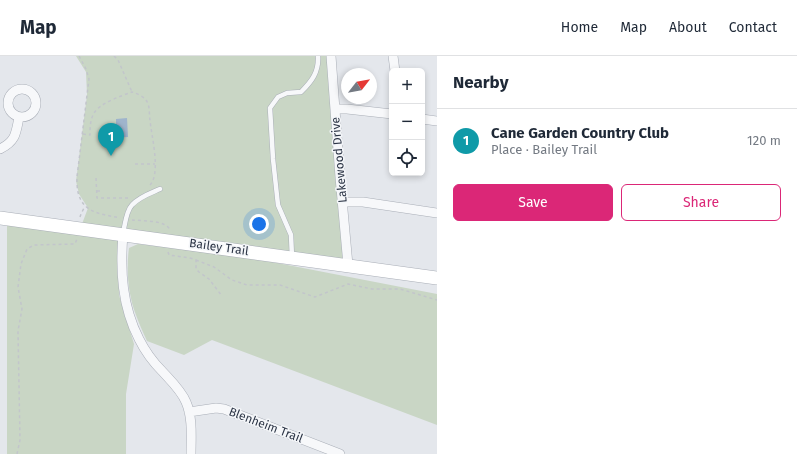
<!DOCTYPE html>
<meta charset="utf-8">
<style>
:root{--surface:#fff;--page:#f6f6f7;--text:#1f2937;--muted:#747a83;--line:#e0e1e3;--accent:#db2777}
body{margin:0;font-family:"Fira Sans",sans-serif;background:var(--page);color:var(--text)}
.controls{position:absolute;right:12px;top:12px;display:grid;overflow:hidden;border-radius:6px;box-shadow:0 2px 6px #0003}
.controls button{width:36px;height:36px;display:grid;place-items:center;padding:0;border:0;border-bottom:1px solid var(--line);background:var(--surface);color:var(--text);font:20px sans-serif}
.compass{position:absolute;left:341px;top:12px;width:36px;height:36px;border-radius:50%;background:var(--surface);box-shadow:0 2px 6px #0003;rotate:59deg}
.you{position:absolute;left:259px;top:168px;width:14px;height:14px;margin:-10px;border:3px solid #fff;border-radius:50%;background:#1a73e8;box-shadow:0 0 0 6px #1a73e833}
.badge{display:grid;place-items:center;width:26px;height:26px;border-radius:50%;background:var(--accent);color:#fff;font-size:13px;font-weight:700}
.pin{position:absolute;translate:-50% -33px;filter:drop-shadow(0 1px 2px #0008)}
.pin::after{content:'';position:absolute;top:21px;width:14px;height:12px;background:inherit;clip-path:polygon(0 0,100% 0,50% 100%)}
.list{margin:0;padding:0;list-style:none}
h2{display:flex;justify-content:space-between;align-items:center;height:52px;margin:0;padding:0 16px;font-size:17px}
h2 small{font-size:13px;font-weight:400;color:var(--muted)}
.list li{display:grid;grid-template-columns:26px 1fr auto;gap:12px;align-items:center;box-sizing:border-box;height:64px;padding:0 16px;border-top:1px solid var(--line)}
.list b{display:block;font-size:15px;white-space:nowrap}
.list p{margin:0;font-size:13px;white-space:nowrap;color:var(--muted)}
.list em{font-size:13px;font-style:normal;color:var(--muted)}
.actions{display:flex;gap:8px;padding:12px 16px}
.actions a{flex:1;padding:9px 0;border:1px solid var(--accent);border-radius:6px;text-align:center;font-size:14px;color:var(--accent)}
.actions .main{background:var(--accent);color:#fff}
.icon{flex:none;width:22px;height:22px;fill:none;stroke:currentColor;stroke-width:2;stroke-linecap:round;stroke-linejoin:round}
.map{position:relative;flex:none;width:437px;height:398px;overflow:hidden}
header{display:flex;align-items:center;gap:24px;box-sizing:border-box;height:56px;padding:0 20px;background:var(--surface);border-bottom:1px solid var(--line)}
header strong{font-size:19px}
nav{display:flex;gap:22px;margin-inline-start:auto;font-size:14px}
main{display:flex}
aside{flex:1;background:var(--surface)}
.map>svg:first-child{display:block}
</style>
<header>
<strong>Map</strong>
<nav><a>Home</a><a>Map</a><a>About</a><a>Contact</a></nav>
</header>
<main>
<div class="map">
<svg width="437" height="398" viewBox="0 0 437 398">
<rect width="100%" height="100%" fill="#e4e7ec"/>
<!-- green -->
<path fill="#c9d6c5" d="M76,0H332L348,204L82,168L88,152L79,138L76,125L87,39L86,16Z
M7,167L118,182L119,239L134,288L126,338V398H7Z
M138,188L236,199L437,238V369L212,284L184,299L147,285C143,276 139,268 136,259C128,238 126,214 129,192Z"/>
<!-- water -->
<path fill="#9fb4cc" d="M127,62L128,81L112,82L111,75L116,74V63Z"/>
<g fill="none" stroke-linecap="round" stroke-linejoin="round">
<!-- lane casing -->
<g stroke="#a9aeb7" stroke-width="5.5">
<path id="lane" d="M123,177C125,169 126,155 132,149C139,141 151,137 160,133
M292,201L291,179L278,149L273,103L270,52L278,41L287,37L301,36C312,25 319,16 318,0"/>
</g>
<!-- street casing -->
<g stroke="#a9aeb7" stroke-width="10">
<path id="street" d="M331,0L340,121L348,209
M393,0L395,15
M8 47a14 14 0 1 1 28 0a14 14 0 1 1-28 0Z
M335,53H347L392,58
M422,63L437,65
M0,93C16,85 16,77 19,61
M343,146H363L437,157
M123,178C120,215 122,250 139,283C145,295 153,306 162,315C171,325 181,334 186,346C193,362 191,382 191,398
M189,356L216,352L224,353L340,398"/>
</g>
<!-- secondary casing -->
<g stroke="#a9aeb7" stroke-width="14">
<path id="secondary" d="M0,162L437,222"/>
</g>
<!-- path -->
<path stroke="#c2c5cb" stroke-width="1.5" stroke-dasharray="3 3" stroke-linecap="butt" d="M79,0L86,13L89,23L77,121C77,126 77,132 78,136C83,158 103,158 120,162
M114,0L118,4L132,36
M83,78L90,79C90,72 90,64 94,57C100,47 121,40 132,36C138,38 146,41 148,48C150,53 149,59 150,64C151,78 162,119 149,130
M135,108H155
M96,122L97,142H129
M97,135H101
M80,161L81,158L85,150
M132,164C143,165 166,164 170,174
M168,196L169,199L190,202L196,204V213L199,216L209,223L222,240
M196,204L214,211L232,224L247,229H280L315,241L348,228L372,233H400L437,244
M17,398L20,384L18,275L22,253L18,231L21,208L27,193L34,189L75,188L77,183"/>
<!-- lane -->
<use href="#lane" stroke="#f7f8fa" stroke-width="4.5"/>
<!-- street -->
<use href="#street" stroke="#f7f8fa" stroke-width="9"/>
<!-- secondary -->
<use href="#secondary" stroke="#fff" stroke-width="13"/>
</g>
<g text-anchor="middle" dominant-baseline="central" stroke-width="3" stroke-linejoin="round" paint-order="stroke">
<!-- street labels -->
<g font-size="12" fill="#2b3445" stroke="#f4f6f9">
<text transform="translate(339 104) rotate(-95)">Lakewood Drive</text>
<text transform="translate(219 191) rotate(8)">Bailey Trail</text>
<text transform="translate(266 369) rotate(21)">Blenheim Trail</text>
</g>
</g>
</svg>
<div class="controls">
<button>+</button>
<button>−</button>
<button><svg class="icon" aria-label="locate" viewBox="0 0 24 24"><circle cx="12" cy="12" r="6"/><path d="M12 2v4M12 18v4M2 12h4M18 12h4"/></svg></button>
</div>
<svg class="compass" viewBox="-18 -18 36 36"><path d="M0-13l5 13h-10z" fill="#e53935"/><path d="M0 13l5-13h-10z" fill="#747a83"/></svg>
<div class="you"></div>
<div class="pin badge" style="left:111px;top:100px;background:#0f9aa8">1</div>
</div>
<aside>
<h2>Nearby<small></small></h2>
<ul class="list">
<li><span class="badge" style="background:#0f9aa8">1</span><div><b>Cane Garden Country Club</b><p>Place · Bailey Trail</p></div><em>120 m</em></li>
</ul>
<div class="actions"><a class="main">Save</a><a>Share</a></div>
</aside>
</main>
